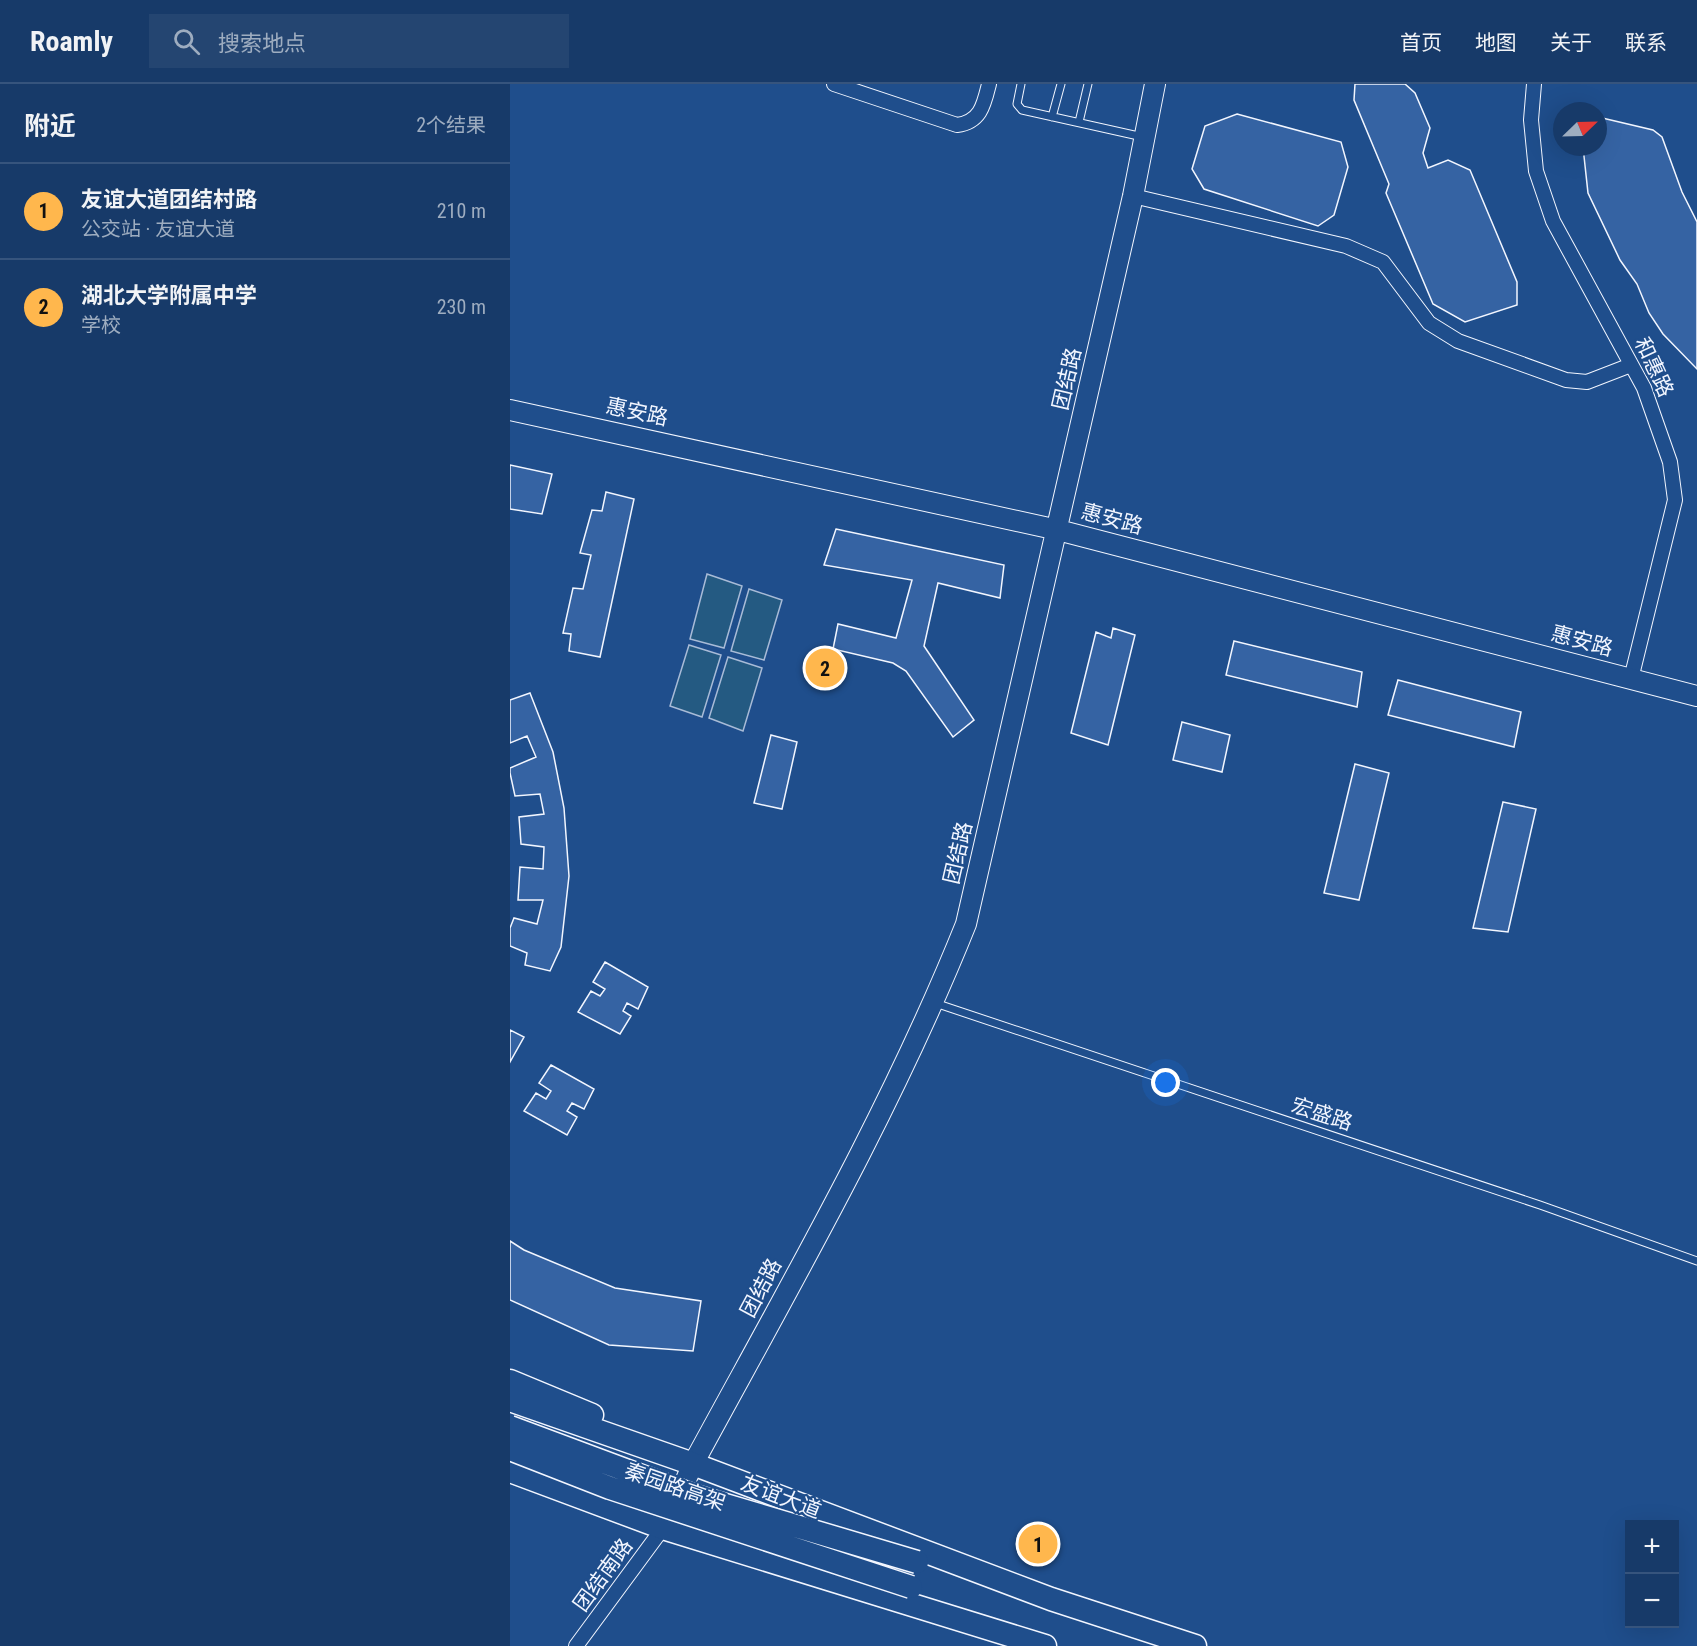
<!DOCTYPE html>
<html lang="zh">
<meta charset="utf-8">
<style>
:root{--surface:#173a69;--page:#244571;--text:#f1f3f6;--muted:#9eadc0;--line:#36547d;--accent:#ffb74d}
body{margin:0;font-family:"Roboto Condensed","Noto Sans SC",sans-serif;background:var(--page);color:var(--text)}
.controls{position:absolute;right:18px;bottom:18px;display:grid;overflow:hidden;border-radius:0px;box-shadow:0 6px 24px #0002}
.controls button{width:54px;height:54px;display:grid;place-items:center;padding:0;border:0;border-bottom:2px solid var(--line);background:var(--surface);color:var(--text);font:30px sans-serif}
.compass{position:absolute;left:1043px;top:18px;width:54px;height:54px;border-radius:50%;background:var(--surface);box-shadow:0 6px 24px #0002;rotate:67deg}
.you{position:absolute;left:656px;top:999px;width:21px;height:21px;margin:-15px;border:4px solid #fff;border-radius:50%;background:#1a73e8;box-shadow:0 0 0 9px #1a73e833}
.badge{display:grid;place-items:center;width:39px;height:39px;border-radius:50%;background:var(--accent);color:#111;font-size:20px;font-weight:700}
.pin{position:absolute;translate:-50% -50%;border:3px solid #fff;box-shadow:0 2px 6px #0006}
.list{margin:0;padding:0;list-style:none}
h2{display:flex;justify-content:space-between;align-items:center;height:78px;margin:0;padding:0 24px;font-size:26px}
h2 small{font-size:20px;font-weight:400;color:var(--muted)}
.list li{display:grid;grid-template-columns:39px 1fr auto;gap:18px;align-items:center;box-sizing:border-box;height:96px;padding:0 24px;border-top:2px solid var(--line)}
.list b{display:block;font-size:22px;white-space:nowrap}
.list p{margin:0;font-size:20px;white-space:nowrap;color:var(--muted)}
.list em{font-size:20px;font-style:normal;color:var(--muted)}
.icon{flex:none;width:33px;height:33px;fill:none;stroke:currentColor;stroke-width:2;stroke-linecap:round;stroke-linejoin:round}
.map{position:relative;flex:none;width:1187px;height:1562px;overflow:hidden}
header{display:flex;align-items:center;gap:36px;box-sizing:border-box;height:84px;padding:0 30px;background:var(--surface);border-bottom:2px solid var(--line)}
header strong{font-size:28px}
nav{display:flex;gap:33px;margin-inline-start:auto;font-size:21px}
.search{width:420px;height:54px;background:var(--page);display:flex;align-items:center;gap:15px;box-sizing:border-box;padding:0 21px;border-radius:0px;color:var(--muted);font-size:22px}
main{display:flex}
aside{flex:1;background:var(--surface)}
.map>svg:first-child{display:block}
</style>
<header>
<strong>Roamly</strong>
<div class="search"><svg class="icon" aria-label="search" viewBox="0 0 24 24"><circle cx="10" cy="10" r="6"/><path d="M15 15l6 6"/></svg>搜索地点</div>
<nav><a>首页</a><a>地图</a><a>关于</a><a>联系</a></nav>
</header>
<main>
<aside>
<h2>附近<small>2个结果</small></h2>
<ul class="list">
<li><span class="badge">1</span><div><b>友谊大道团结村路</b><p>公交站 · 友谊大道</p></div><em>210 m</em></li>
<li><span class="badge">2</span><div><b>湖北大学附属中学</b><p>学校</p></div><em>230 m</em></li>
</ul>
</aside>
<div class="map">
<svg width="1187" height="1562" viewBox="0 0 1187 1562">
<rect width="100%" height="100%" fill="#1f4e8c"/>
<!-- grass -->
<path fill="#245a82" stroke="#a8bbd7" stroke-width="1.5" d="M197,490L232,502L214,564L180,555Z
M239,505L272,516L254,576L221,567Z
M179,561L211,571L192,633L160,622Z
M218,573L252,584L233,647L199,634Z"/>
<!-- building -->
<path fill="#3563a3" stroke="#f2f6ff" stroke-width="1.5" d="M845,0H895L905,9L920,44L913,69L918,84L938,76L960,86L1007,198V221L955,238L923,220L876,109L879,100L844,16Z
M727,30L831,58L838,83L824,131L808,142L694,105L682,85L695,42Z
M1088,33L1143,46L1152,53L1172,108L1187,138V285L1153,250L1139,229L1127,200L1110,176L1078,109L1073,63H1088Z
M0,381L42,390L32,430L0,425Z
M96,408L124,415L90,573L59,567L61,550L53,549L63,504L73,505L81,471L70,469L82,426L92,427Z
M326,445L494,481L490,514L428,499L414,562L464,636L443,653L396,587L383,579L323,565L328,540L386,554L402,496L314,481Z
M603,544L625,551L598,661L561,649L586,548L601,554Z
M724,557L852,588L847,623L716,591Z
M888,596L1011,628L1004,663L878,631Z
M20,609L43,668L54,724L59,792L51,863L40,887L15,881L17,869L0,862V844L4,834L27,840L33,816H8L10,783L33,785L34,763L11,760L9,733L34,730L30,710L5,712L0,689V684L26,673L17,652L0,659V616Z
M672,638L720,651L712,688L663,676Z
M261,651L287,658L272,725L244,719Z
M845,680L879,689L849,816L814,809Z
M993,718L1026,725L998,848L963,844Z
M95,878L138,903L128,925L117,919L113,927L121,932L110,950L68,928L81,907L90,912L95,905L83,898Z
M0,946L14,953L0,978Z
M41,981L84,1005L74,1025L62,1019L57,1027L67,1033L57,1051L14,1027L26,1009L36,1015L41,1007L29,999Z
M0,1157L14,1166L105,1204L191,1217L183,1267L99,1261L0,1216Z"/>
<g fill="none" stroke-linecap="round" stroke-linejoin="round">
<!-- lane casing -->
<g stroke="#f2f6ff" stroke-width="9">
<path id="lane" d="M511,0L507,20L512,26L633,53
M542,33L551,0
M569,38L578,0
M425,919L1030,1121L1187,1177"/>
</g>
<!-- street casing -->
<g stroke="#f2f6ff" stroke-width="16">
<path id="street" d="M324,0L447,41C471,38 474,20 479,0
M1024,0L1021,36L1026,87L1043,137L1134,304L1160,378L1165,416L1121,595
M623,112L836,162L873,178L919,239L948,257L1056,296L1077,298L1121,281
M66,1562L153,1444"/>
</g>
<!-- secondary casing -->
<g stroke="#f2f6ff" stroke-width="22">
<path id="secondary" d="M0,326L548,446L1187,612
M165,1420L183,1380C279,1203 381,1027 456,840L623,112L645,0"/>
</g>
<!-- primary casing -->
<g stroke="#f2f6ff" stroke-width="25">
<path id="primary" d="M0,1297L82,1331
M0,1316L183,1380L541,1515L685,1562
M0,1387L153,1444L535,1562"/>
</g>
<!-- lane -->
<use href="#lane" stroke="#1f4e8c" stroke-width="7"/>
<!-- street -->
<use href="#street" stroke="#1f4e8c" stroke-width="14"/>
<!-- secondary -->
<use href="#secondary" stroke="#1f4e8c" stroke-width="20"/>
<!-- primary -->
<use href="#primary" stroke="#1f4e8c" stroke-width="22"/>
<!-- primary-bridge casing -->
<g stroke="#f2f6ff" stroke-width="25" stroke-linecap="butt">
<path id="primary-bridge" d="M0,1343L185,1412L407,1478
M0,1365L100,1404L401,1503"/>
</g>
<!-- primary-bridge -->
<use href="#primary-bridge" stroke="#1f4e8c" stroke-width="22"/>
</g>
<g text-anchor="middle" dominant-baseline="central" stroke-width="4.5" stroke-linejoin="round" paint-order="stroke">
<!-- street labels -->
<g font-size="21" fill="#f2f6ff" stroke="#1f4e8c">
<text transform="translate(1144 283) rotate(65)">和惠路</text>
<text transform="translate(557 295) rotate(-77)">团结路</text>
<text transform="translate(127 328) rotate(12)">惠安路</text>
<text transform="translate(602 435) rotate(15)">惠安路</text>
<text transform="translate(1072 557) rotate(15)">惠安路</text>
<text transform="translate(448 769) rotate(-77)">团结路</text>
<text transform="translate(812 1030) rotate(18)">宏盛路</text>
<text transform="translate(251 1204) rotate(-62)">团结路</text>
<text transform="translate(165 1403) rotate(19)">秦园路高架</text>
<text transform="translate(271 1413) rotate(21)">友谊大道</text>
<text transform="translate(93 1491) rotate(-54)">团结南路</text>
</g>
</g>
</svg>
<div class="controls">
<button>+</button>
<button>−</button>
</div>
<svg class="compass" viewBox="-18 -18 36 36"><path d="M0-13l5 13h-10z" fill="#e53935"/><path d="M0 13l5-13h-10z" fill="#9eadc0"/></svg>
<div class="you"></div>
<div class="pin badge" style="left:528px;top:1460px">1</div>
<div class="pin badge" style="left:315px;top:584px">2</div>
</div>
</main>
